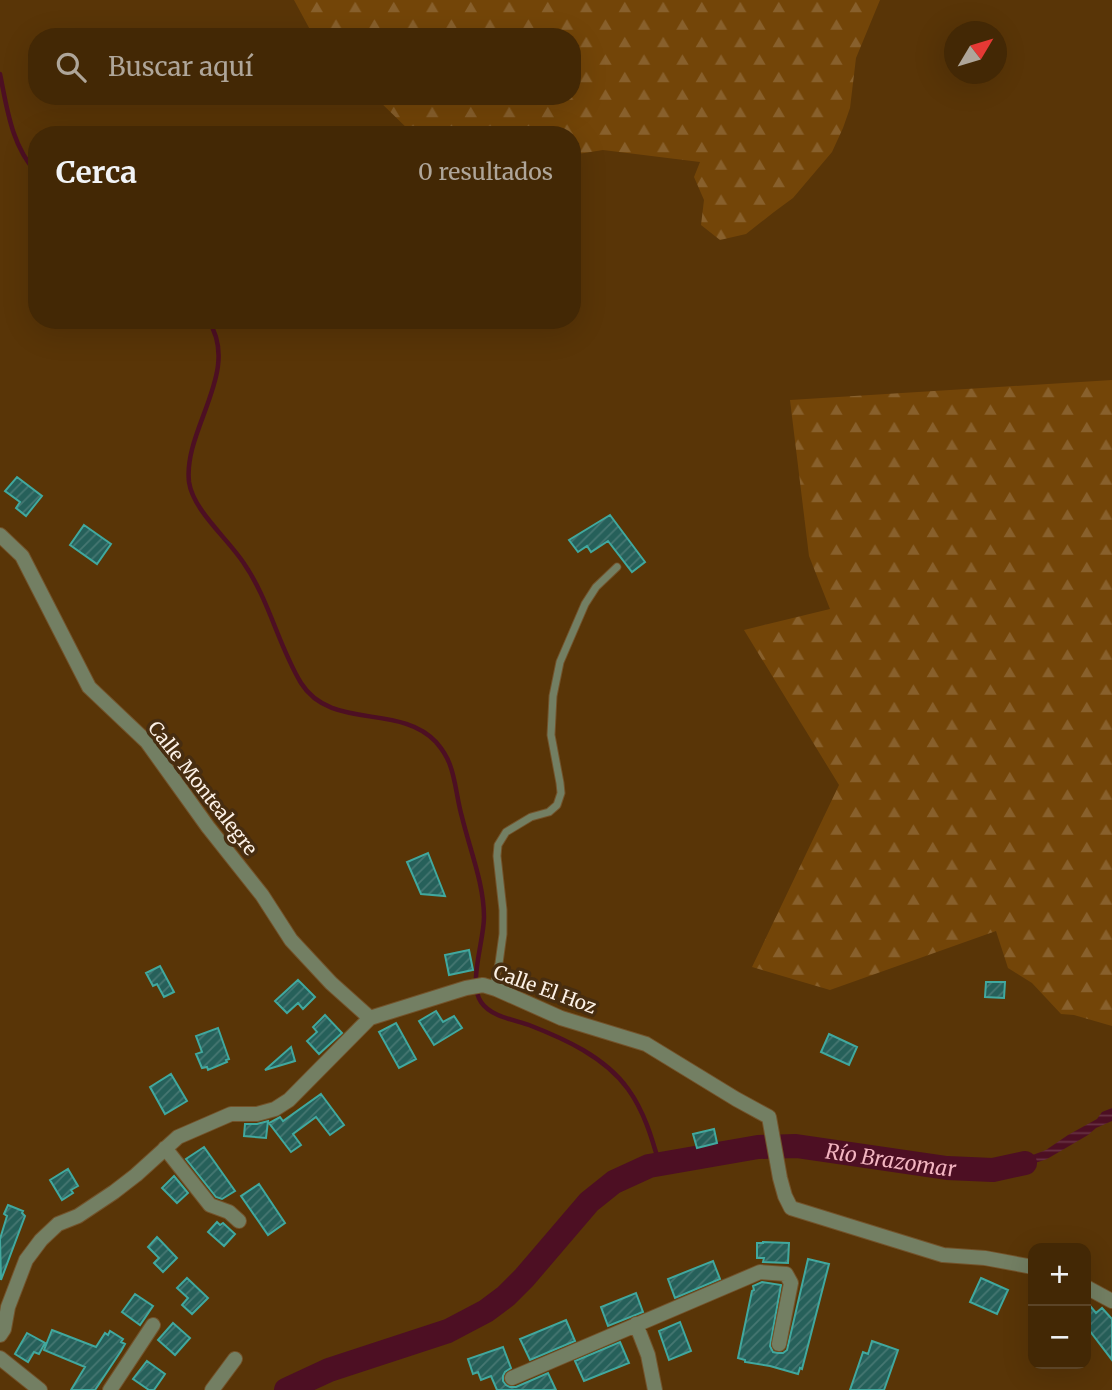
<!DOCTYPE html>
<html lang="es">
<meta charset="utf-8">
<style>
:root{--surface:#432805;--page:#4a300f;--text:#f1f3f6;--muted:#afa69a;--line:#5b4427}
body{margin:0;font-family:Merriweather,serif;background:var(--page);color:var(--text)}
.controls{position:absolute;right:21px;bottom:21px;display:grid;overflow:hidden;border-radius:14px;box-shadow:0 7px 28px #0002}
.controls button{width:63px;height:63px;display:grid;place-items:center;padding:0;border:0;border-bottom:2px solid var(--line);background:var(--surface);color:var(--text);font:35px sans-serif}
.compass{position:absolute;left:944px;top:21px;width:63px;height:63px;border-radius:50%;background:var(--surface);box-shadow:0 7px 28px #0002;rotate:52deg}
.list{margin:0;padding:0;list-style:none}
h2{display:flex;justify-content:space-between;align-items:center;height:91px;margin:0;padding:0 28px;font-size:30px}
h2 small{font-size:23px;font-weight:400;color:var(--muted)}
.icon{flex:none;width:38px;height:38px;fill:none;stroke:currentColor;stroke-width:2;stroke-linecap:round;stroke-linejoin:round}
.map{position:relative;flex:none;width:1112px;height:1390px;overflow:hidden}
.search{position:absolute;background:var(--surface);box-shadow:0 7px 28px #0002;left:28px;top:28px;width:553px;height:77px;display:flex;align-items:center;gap:18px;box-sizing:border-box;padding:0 24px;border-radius:28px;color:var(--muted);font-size:26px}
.panel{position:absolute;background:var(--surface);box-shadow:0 7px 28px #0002;left:28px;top:126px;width:553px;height:203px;border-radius:28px}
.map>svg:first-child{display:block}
</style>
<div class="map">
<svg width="1112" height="1390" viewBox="0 0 1112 1390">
<defs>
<pattern id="forest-firs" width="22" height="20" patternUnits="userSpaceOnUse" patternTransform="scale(1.75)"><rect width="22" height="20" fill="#734508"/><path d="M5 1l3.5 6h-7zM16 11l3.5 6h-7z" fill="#88602c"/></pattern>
<pattern id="water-rules" width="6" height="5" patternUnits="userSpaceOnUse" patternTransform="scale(1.75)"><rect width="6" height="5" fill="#4d0f23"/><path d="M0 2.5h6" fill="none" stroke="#683243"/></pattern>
<pattern id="building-hatch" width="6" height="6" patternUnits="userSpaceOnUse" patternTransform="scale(1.75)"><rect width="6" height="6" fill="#26605a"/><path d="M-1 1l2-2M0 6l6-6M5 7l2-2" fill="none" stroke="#467772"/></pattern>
</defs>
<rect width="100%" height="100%" fill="#593507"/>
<!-- forest -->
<path fill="url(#forest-firs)" d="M294,0H880L856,58L850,108L843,128L832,152L793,198L774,212L746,234L720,240L701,225L704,200L694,177L700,162L603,150L572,155V135H414L374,96H572V37H314Z
M1112,380V1026L1074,1015L1061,1014L1032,983L1008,968L996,931L830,990L752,967L839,785L744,630L830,609L809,556L790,400Z"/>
<!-- water -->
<path fill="url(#water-rules)" d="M1112,1108V1121L1096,1128L1088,1135L1047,1159L1017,1169L993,1170L1046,1150L1068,1135L1097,1119L1102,1112Z"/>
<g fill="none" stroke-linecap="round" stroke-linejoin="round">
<!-- stream -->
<path stroke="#4d0f23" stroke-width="4.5" d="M0,74C7,109 12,147 37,173
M208,320C242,371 183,429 189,482C193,510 227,538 243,562C269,599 278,645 301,683C331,731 400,703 436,742C442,749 447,756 450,765C456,781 457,800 462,817C470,850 484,884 484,917C484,941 468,983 481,1002C491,1017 515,1020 529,1025C565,1039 605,1057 628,1089C644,1111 652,1138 659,1163"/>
<!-- river -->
<path stroke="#4d0f23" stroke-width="24" id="s1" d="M286,1390L329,1370L448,1331L486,1311L506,1296L524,1278L589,1202L614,1182L649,1166L758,1147L796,1146L947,1168L993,1170L1025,1163"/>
</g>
<!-- building -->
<path fill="url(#building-hatch)" stroke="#41a89e" stroke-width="2" d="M17,477L42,496L26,516L16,508L20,502L5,491Z
M610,515L645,562L632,572L608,541L591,552L587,546L578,552L569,540Z
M84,525L111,544L97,564L70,545Z
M428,853L445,896L421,894L407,862Z
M469,950L473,970L449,975L445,955Z
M160,966L174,992L164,997L157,984L153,986L146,973Z
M298,980L315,997L303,1009L298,1003L287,1013L275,1001Z
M986,982H1005L1004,998L985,997Z
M436,1011L443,1022L454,1016L462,1028L434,1045L419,1021Z
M325,1015L342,1033L319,1054L307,1041L317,1032L313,1027Z
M396,1023L416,1059L399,1068L379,1032Z
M218,1028L229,1059L226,1060L227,1062L208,1070L207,1067L202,1068L196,1054L202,1052L196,1036Z
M829,1034L857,1047L849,1065L821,1052Z
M291,1047L295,1061L265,1070Z
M171,1074L187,1101L165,1114L150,1087Z
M321,1094L344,1125L330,1135L316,1117L293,1134L301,1145L291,1152L269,1123L280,1117L283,1121Z
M268,1121L266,1138L244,1136L245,1124H257Z
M714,1129L717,1143L697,1148L693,1134Z
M204,1147L235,1191L222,1199L216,1197L186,1159Z
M68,1169L78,1186L71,1190L73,1193L62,1200L50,1180Z
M174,1176L188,1193L177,1203L162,1188Z
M259,1184L285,1223L268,1235L241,1196Z
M8,1205L23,1211L22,1213L25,1216L1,1280L0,1239L7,1216L4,1214Z
M217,1222L220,1225L223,1223L235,1234L224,1246L208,1232Z
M157,1237L177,1258L163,1272L154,1263L159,1258L148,1247Z
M763,1242L789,1243L788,1263L763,1262L764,1258H757V1243H763Z
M808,1259L829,1264L802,1369L800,1368L798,1374L770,1366L745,1362V1360L738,1358L752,1291L754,1290L753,1286L762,1282L781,1285L770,1346L773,1352L778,1353H783L787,1350Z
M713,1261L720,1279L675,1298L668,1279Z
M187,1278L208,1298L192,1314L182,1305L188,1298L177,1288Z
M981,1278L1008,1290L997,1314L970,1302Z
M636,1293L643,1312L608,1326L601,1307Z
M135,1294L153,1306L140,1325L122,1312Z
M1086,1301L1096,1313L1102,1308L1112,1319V1360L1086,1326Z
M566,1320L575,1341L530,1360L520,1339Z
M680,1322L691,1351L669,1360L659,1331Z
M173,1323L190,1338L175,1355L158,1340Z
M52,1330L96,1347L105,1333L108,1335L110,1331L123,1339L121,1342L125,1344L121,1351L95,1390H71L85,1367L44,1350Z
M27,1333L45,1343L39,1354L34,1352L28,1362L15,1354Z
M872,1341L898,1350L884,1390H850L863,1352L868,1354Z
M620,1342L629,1363L584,1381L575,1361Z
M503,1347L511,1368L505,1372L503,1376V1381L506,1385L510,1387H516L548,1373L556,1390H497L491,1376L481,1380L478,1372L473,1374L468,1359Z
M147,1361L165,1374L154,1390H149L133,1379Z"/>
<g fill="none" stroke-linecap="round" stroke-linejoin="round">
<!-- service casing -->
<g stroke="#73532b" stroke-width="9">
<path id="service" d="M493,988L499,963L503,934V910L497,856L498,845L506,832L531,817L549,812L557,805L561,793L560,783L551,735L553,696L560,662L585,604L596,587L617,567"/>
</g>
<!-- minor casing -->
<g stroke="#73532b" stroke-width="16">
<path id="minor" d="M0,535L22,556L89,687L147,742L208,827L262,895L291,940L331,983L370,1018
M165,1148L210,1205L229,1212L239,1221
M1086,1287L1112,1301
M636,1324L648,1355L655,1390
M0,1335L4,1329L8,1307L26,1260L41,1240L58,1224L78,1216L114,1192L136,1175L178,1137L231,1114H257L275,1109L289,1100L370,1018L466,988L483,985L496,989L561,1018L646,1044L736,1099L769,1117L780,1178L785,1196L791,1208L943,1255L985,1258L1033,1267
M0,1358L40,1390
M512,1378L760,1272L786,1274L791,1283L779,1344
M110,1390L153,1325
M212,1390L235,1359"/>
</g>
<!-- service -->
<use href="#service" stroke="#737f63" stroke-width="7"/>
<!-- minor -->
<use href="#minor" stroke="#737f63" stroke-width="14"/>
</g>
<g text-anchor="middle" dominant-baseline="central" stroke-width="7" stroke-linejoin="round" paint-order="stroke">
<!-- street labels -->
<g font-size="19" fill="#fcf1e6" stroke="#472d10">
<text transform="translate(203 788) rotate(52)">Calle Montealegre</text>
<text transform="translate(545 989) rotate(20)">Calle El Hoz</text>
</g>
<!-- water labels -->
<g font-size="21" font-style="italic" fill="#f3b5c1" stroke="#472d10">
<text stroke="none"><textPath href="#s1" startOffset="681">Río Brazomar</textPath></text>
</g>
</g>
</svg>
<div class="controls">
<button>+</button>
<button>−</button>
</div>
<svg class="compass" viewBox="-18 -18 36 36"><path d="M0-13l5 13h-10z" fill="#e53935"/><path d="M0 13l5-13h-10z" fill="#afa69a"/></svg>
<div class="search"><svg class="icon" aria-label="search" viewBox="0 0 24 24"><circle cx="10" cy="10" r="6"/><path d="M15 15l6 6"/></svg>Buscar aquí</div>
<section class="panel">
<h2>Cerca<small>0 resultados</small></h2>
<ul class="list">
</ul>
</section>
</div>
